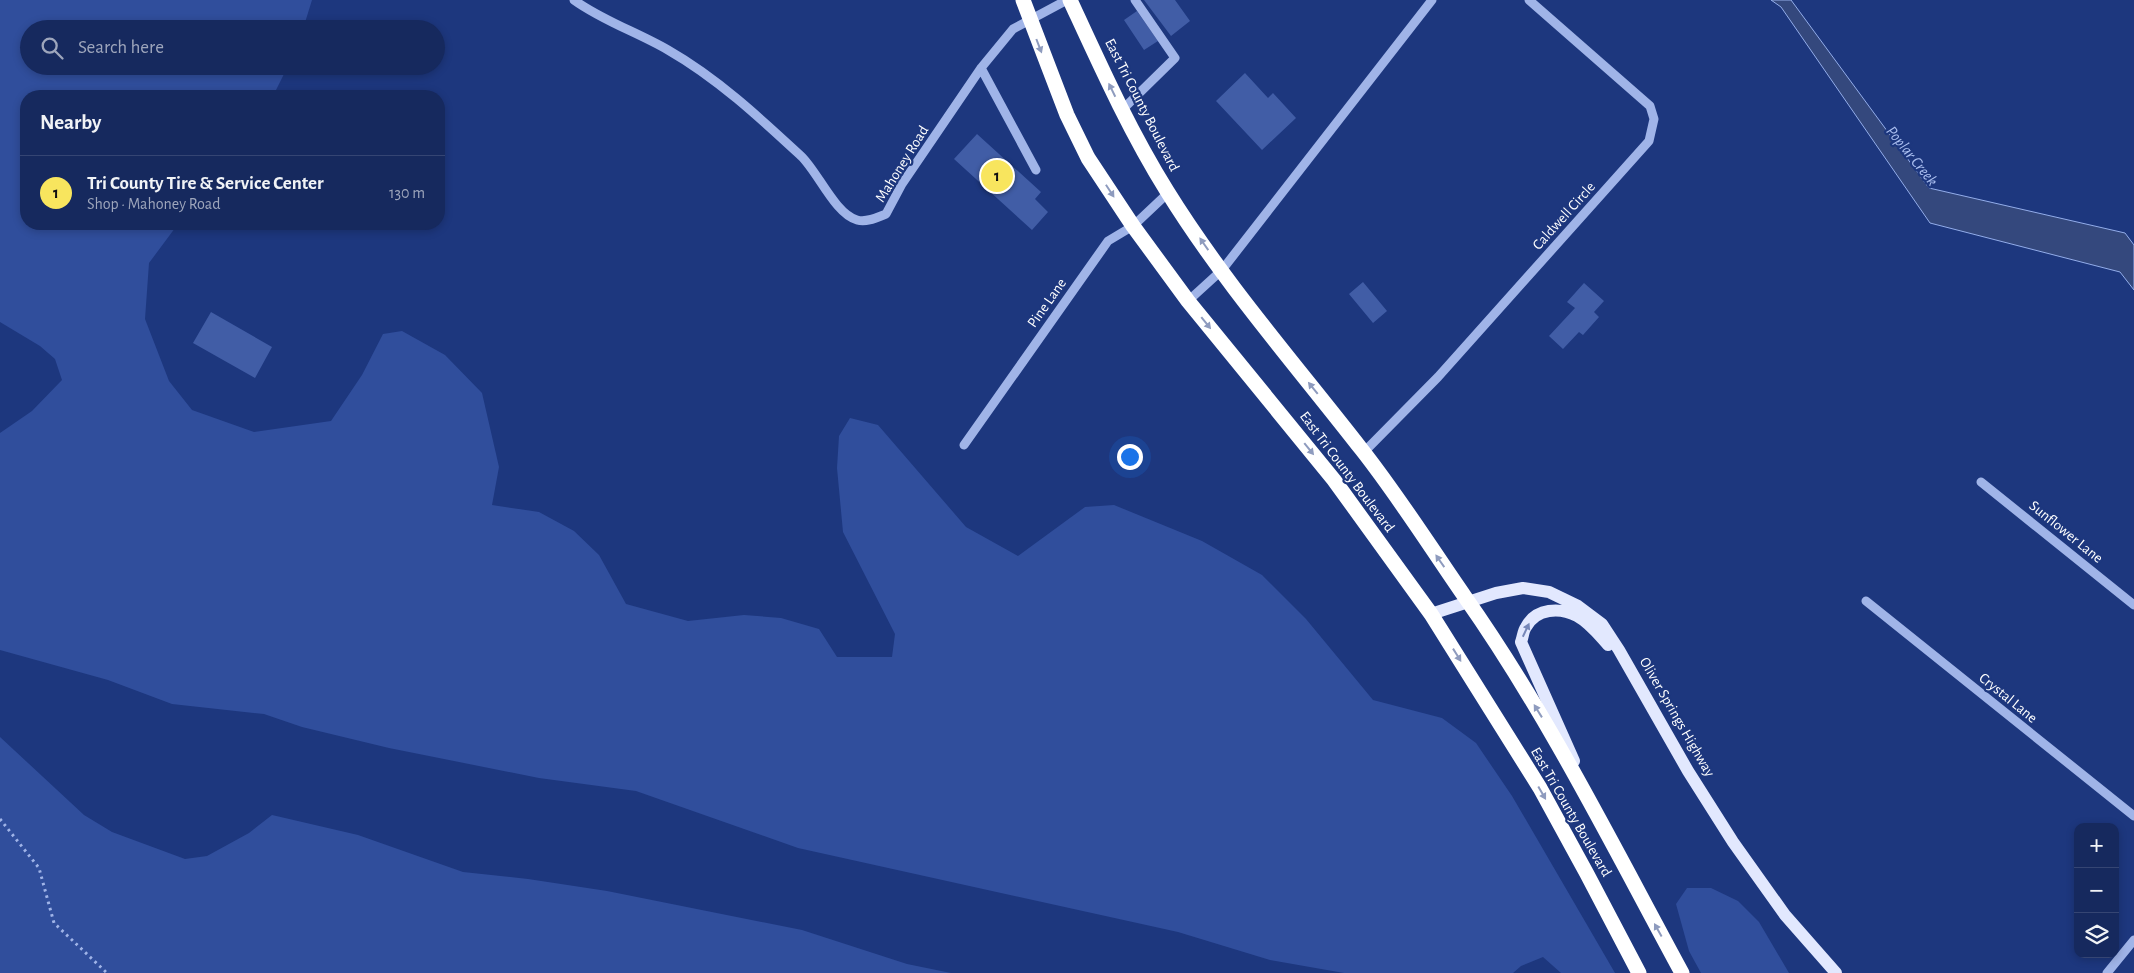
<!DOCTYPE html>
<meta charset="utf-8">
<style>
:root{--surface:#16295e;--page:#1f3164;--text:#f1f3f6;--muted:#9ea6bc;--line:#354573;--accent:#f8e55e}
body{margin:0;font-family:"Alegreya Sans",sans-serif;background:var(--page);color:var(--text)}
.controls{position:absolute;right:15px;bottom:15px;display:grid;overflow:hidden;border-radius:10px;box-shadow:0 2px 8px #0003}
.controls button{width:45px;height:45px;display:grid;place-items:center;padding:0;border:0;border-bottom:1px solid var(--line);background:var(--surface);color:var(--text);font:25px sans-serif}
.you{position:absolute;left:1129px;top:456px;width:18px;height:18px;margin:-12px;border:4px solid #fff;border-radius:50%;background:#1a73e8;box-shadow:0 0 0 8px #1a73e833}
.badge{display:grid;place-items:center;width:32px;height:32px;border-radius:50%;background:var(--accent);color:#111;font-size:16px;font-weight:700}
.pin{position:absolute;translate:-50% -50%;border:2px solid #fff;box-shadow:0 1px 5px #0006}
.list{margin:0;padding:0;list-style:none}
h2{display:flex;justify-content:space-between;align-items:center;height:65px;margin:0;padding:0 20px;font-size:21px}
h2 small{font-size:16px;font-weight:400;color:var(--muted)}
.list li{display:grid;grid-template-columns:32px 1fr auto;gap:15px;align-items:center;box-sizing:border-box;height:75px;padding:0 20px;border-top:1px solid var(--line)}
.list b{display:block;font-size:19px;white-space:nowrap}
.list p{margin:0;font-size:16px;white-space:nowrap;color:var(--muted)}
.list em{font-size:16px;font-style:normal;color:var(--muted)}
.icon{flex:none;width:28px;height:28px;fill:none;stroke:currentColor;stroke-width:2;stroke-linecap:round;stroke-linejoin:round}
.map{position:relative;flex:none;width:2134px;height:973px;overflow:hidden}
.search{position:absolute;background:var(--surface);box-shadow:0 2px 8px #0003;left:20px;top:20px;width:425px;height:55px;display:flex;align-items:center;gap:12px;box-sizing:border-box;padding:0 18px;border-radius:28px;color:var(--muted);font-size:19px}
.panel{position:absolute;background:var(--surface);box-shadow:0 2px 8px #0003;left:20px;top:90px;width:425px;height:140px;border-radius:20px}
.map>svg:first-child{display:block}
</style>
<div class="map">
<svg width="2134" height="973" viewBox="0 0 2134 973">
<rect width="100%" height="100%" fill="#1d377e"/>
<!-- green -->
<path fill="#304e9c" d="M0,0H312L303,29H29V66H288L273,96H26V224H178L149,263L145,319L169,381L192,410L254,432L331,421L362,375L383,334L402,331L445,355L482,393L499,467L492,505L539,512L574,531L599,555L626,604L688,621L744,615L781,618L819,629L837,657H892L895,634L843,532L837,468L839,436L850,418L878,425L966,527L1018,556L1085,507L1114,505L1202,541L1262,575L1306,619L1373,700L1442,718L1476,743L1512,796L1615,973H1561L1543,957L1521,966L1513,973H1344L1270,960L1178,932L798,848L636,791L539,778L389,748L302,727L264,714L172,704L108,680L0,650V433L32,411L62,380L55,359L40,346L0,322Z
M0,737L84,815L112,832L185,859L207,856L249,833L272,815L358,835L463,872L528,879L607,891L802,930L907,964L951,973H0Z
M1687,888H1711L1738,901L1759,922L1789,973H1701L1689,951L1676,904Z"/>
<!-- water -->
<path fill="#34487d" stroke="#93adea" d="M1771,0H1791L1929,188L2125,233L2134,245V290L2120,272L1930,223L1781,7Z"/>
<!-- building -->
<path fill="#415da6" d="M1144,0H1175L1190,21L1171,36Z
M1137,11L1158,41L1144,50L1124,20Z
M1245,73L1268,98L1273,93L1296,118L1262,150L1216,101Z
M977,134L1041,192L1035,199L1048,212L1032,230L954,159Z
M1363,282L1387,311L1373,323L1349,294Z
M1584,283L1604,301L1594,312L1599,317L1583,335L1579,332L1563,349L1549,336L1575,308L1567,302Z
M211,312L272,347L255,378L193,343Z"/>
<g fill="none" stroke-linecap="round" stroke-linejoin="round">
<!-- path -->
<path stroke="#a0b4e8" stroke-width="3" stroke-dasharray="2.5 4" stroke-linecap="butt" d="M0,819L39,868L54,923L107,973"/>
<!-- minor -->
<path stroke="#a0b4e8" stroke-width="9" d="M574,0C603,21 637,32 668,50C717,78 760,118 801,156C818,172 835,214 857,220C867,223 878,217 886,214L902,184L981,68L1013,29L1067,0
M981,68L1036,170
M1122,110L1175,58L1135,0
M1188,301L1222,270L1432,0
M964,445L1108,241L1133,226L1168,193
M1364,452L1438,377L1649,141L1654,119L1650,106L1529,0
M1981,482L2134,605
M1866,601L2134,816
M2107,973L2134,940"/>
<!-- major -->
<path stroke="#e2e8fe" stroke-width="12" d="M1431,614L1496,593L1523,588L1549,592L1578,606L1602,624L1619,650L1688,771L1733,842L1785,915L1836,973
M1574,761L1521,642C1523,637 1523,631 1526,627C1536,608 1560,607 1577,616C1590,623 1599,635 1608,645"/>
<!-- highway -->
<path stroke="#fff" stroke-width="15" d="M1023,0L1067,115L1088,158L1133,226L1188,301L1334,480L1431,614L1540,788L1587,874L1639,973
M1070,0C1100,65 1129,130 1167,191C1224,283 1296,365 1362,450C1399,497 1431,548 1465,597C1548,715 1613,846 1682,973"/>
</g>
<!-- one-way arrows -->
<defs><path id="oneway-solid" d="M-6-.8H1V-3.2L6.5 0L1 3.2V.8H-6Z" transform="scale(1.25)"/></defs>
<g fill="#8e9bbe">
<use href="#oneway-solid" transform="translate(1039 46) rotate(69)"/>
<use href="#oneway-solid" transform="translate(1112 90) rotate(-116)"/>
<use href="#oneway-solid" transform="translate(1110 191) rotate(57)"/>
<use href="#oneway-solid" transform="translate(1204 244) rotate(-125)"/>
<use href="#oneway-solid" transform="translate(1206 323) rotate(51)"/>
<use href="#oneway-solid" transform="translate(1313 388) rotate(-129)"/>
<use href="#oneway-solid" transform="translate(1309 449) rotate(51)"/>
<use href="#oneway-solid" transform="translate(1440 561) rotate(-125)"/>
<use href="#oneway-solid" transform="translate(1457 655) rotate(58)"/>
<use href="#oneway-solid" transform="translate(1538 711) rotate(-122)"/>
<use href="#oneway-solid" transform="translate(1542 793) rotate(60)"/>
<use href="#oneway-solid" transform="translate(1658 930) rotate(-119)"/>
</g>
<use fill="#7687b8" href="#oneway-solid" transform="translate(1526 630) rotate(-65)"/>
<g text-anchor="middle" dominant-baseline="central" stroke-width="4.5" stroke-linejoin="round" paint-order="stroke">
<!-- street labels -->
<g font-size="15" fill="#fff" stroke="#1d377e">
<text transform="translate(1142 105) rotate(63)">East Tri County Boulevard</text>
<text transform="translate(902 164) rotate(-58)">Mahoney Road</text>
<text transform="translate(1564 216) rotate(-48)">Caldwell Circle</text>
<text transform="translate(1047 303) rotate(-55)">Pine Lane</text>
<text transform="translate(1347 472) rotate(53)">East Tri County Boulevard</text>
<text transform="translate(2066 532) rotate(39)">Sunflower Lane</text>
<text transform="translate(2008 698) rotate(39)">Crystal Lane</text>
<text transform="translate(1677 717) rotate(60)">Oliver Springs Highway</text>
<text transform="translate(1571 812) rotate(60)">East Tri County Boulevard</text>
</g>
<!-- water labels -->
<g font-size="16" font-style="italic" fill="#abbff0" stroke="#1d377e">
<text transform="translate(1912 156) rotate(51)">Poplar Creek</text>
</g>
</g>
</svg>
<div class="controls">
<button>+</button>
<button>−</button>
<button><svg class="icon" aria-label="layers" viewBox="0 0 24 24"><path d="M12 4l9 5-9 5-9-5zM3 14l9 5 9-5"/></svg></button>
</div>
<div class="you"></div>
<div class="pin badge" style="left:997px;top:176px">1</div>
<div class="search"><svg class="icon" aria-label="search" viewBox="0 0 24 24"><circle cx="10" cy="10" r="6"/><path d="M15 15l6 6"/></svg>Search here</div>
<section class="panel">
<h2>Nearby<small></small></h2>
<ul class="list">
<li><span class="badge">1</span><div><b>Tri County Tire &amp; Service Center</b><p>Shop · Mahoney Road</p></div><em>130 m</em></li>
</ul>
</section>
</div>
